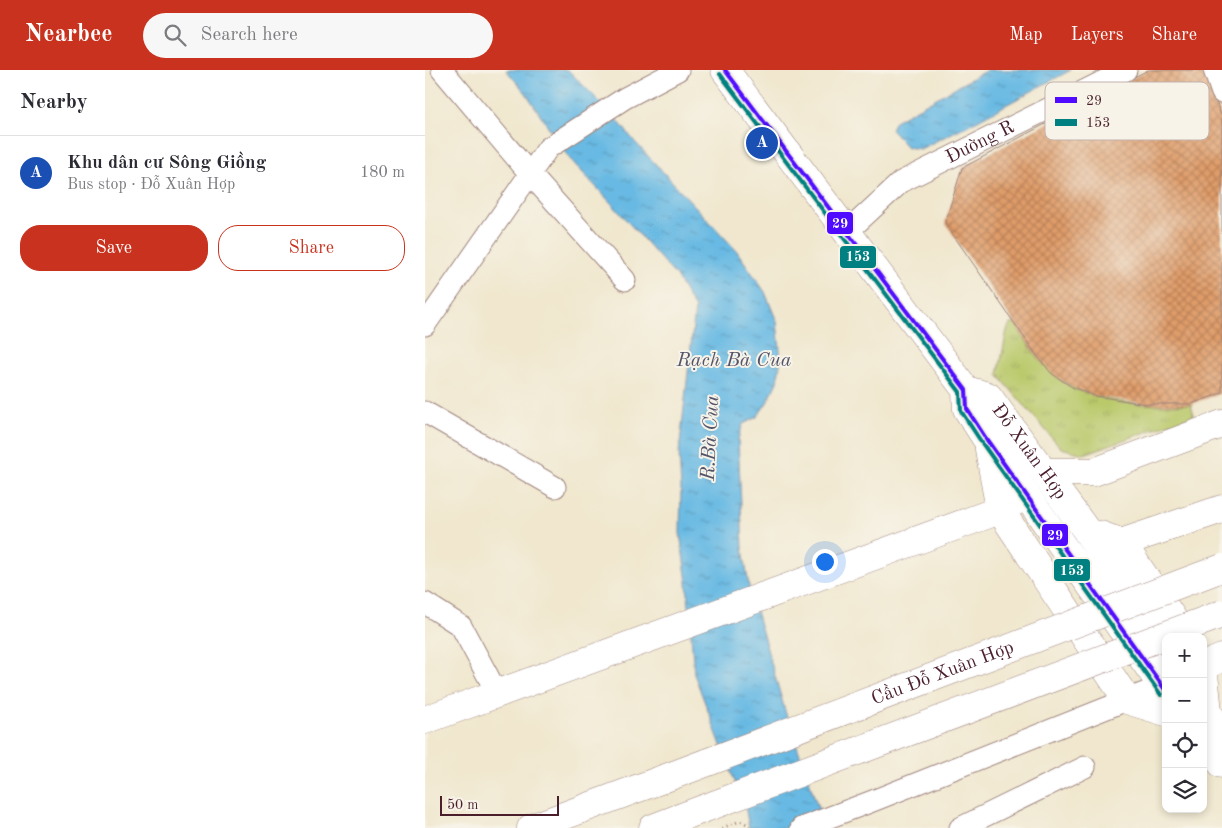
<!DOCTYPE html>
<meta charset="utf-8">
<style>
:root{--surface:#fff;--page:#f7f7f7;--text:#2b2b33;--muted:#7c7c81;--line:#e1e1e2;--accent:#c8321e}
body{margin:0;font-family:"Old Standard TT",serif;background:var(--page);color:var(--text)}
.controls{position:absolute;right:15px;bottom:15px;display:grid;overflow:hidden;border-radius:10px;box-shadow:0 2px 8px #0003}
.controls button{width:45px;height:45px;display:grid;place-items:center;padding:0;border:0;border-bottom:1px solid var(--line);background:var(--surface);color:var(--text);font:25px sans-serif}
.scale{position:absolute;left:15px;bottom:12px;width:119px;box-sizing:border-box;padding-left:5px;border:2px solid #4a1f2b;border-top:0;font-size:14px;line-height:18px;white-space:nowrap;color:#4a1f2b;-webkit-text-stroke:4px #f7f3e8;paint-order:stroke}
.you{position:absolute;left:399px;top:491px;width:18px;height:18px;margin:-12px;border:4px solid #fff;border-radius:50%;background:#1a73e8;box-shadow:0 0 0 8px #1a73e833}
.badge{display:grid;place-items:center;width:32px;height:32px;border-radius:50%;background:var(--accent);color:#fff;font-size:16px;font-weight:700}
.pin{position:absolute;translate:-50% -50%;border:2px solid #fff;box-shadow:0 1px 5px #0006}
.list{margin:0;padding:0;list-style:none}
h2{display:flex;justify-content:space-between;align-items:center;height:65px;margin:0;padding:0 20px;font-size:21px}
h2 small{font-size:16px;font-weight:400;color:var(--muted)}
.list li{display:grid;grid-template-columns:32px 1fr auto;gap:15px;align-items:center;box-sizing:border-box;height:75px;padding:0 20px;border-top:1px solid var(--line)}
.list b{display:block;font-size:19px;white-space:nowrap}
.list p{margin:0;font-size:16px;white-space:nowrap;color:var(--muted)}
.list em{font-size:16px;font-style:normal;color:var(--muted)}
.actions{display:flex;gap:10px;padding:15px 20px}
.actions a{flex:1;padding:11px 0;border:1px solid var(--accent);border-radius:20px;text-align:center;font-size:18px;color:var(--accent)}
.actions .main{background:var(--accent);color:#fff}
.icon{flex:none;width:28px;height:28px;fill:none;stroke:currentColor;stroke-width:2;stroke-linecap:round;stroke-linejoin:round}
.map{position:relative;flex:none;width:797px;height:758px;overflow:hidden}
header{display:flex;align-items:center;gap:30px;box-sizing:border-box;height:70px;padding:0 25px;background:var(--accent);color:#fff}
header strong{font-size:24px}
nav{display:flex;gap:28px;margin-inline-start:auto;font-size:18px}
.search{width:350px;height:45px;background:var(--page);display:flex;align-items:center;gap:12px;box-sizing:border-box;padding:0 18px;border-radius:28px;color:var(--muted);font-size:19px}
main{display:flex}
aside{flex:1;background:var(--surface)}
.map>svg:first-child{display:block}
</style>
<header>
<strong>Nearbee</strong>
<div class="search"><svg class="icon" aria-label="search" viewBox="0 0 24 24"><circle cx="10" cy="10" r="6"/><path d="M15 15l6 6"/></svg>Search here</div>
<nav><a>Map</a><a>Layers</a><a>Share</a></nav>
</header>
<main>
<aside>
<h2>Nearby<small></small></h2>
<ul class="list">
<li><span class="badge" style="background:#1a4fb4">A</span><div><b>Khu dân cư Sông Giồng</b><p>Bus stop · Đỗ Xuân Hợp</p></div><em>180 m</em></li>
</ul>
<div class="actions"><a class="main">Save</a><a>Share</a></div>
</aside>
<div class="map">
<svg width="797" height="758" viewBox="0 0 797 758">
<defs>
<pattern id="grass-tufts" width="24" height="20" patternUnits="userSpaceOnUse" patternTransform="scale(1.25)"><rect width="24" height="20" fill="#bac96b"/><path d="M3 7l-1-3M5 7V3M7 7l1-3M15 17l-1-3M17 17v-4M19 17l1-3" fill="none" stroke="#a1ac5d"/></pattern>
<pattern id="water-ripples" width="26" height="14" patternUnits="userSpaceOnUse" patternTransform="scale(1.25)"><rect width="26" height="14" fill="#67b9e3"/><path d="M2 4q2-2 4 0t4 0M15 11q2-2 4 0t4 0" fill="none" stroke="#5796b8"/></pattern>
<pattern id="building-cross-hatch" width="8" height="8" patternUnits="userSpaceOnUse" patternTransform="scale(1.25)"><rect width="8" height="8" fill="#df9c69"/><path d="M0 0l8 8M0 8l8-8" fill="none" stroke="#b77f57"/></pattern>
</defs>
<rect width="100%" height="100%" fill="#f7f3e8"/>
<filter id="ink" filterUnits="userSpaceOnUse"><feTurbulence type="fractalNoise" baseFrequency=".02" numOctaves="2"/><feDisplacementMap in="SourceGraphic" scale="10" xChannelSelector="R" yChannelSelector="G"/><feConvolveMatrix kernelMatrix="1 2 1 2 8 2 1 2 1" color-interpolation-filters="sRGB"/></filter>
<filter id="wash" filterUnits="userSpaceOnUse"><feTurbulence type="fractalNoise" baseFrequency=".0096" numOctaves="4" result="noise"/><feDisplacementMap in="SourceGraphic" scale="20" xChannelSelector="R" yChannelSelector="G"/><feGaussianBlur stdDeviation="1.12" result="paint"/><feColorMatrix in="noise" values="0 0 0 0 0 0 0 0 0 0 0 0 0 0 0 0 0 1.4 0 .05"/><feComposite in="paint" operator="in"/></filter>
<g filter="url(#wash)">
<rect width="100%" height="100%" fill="#f0e7ce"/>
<!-- grass -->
<path fill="url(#grass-tufts)" stroke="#82744b" d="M585,254H590C601,271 612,289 627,303C658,334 725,337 766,334L769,345L659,384L636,378L573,305L582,260Z"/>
<!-- water -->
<path fill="url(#water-ripples)" stroke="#586c87" d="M81,0H143L190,47L209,71L311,180L340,222L352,252L356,289L352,312L343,331L332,347L318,354L313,369L318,478L324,517L361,644L400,758H324L321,741L269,604L262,512L255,463L256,418L254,383L270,239L251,206L187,134L144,88L101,23Z
M562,0H646L551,51L495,79L482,77L466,59L470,51Z"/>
<g id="blocks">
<!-- building -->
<path fill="url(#building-cross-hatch)" d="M723,0H778L782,6L797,48V323L766,334H722L670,326L647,317L626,303L610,283L520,153L537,98Z"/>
</g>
</g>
<g filter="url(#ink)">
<use href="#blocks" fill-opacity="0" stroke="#9d837c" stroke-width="1"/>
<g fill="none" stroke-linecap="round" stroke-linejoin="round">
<!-- minor casing -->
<g stroke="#9d837c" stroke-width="23">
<g id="minor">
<path d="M17,0L105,104L200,210"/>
<path d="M789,0L797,23"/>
<path id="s1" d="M422,162L476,112L701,0"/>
<path d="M0,255L123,78L200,28L253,0"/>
<path d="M0,342L130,417"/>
<path d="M0,533L36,556L72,623"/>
<path d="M376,758L445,732L737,616"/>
<path d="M535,758L660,697"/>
</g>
</g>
<!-- major casing -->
<g stroke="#9d837c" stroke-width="29">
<g id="major">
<path d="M300,0L541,320L542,339L562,370L741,621"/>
<path id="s2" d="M541,320L563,326L661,460L741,582"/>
<path d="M564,379L575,440L702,630L741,642"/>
<path d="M619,402H669L797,354"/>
<path d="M675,465L697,473L760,567"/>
<path d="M778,595L783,642"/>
<path d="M778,636L797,662"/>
<path d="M0,650L575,440L601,425"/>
<path d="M778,669L797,694"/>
</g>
</g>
<!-- highway casing -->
<g stroke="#9d837c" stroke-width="29">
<path id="highway" d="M675,480L797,439
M778,596L797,588
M737,616L741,613
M106,758L238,709
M228,758L254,748"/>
</g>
<!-- path -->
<path stroke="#9d837c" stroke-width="3" stroke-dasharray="1 4" stroke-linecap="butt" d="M297,758L315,751L322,754L325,758"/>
<!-- minor -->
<use href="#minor" stroke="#fff" stroke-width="21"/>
<!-- major -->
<use href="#major" stroke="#fff" stroke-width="28"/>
<!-- highway -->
<use href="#highway" stroke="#fff" stroke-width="28"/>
<!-- highway-bridge casing -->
<g stroke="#9d837c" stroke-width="29" stroke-linecap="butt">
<g id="highway-bridge">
<path id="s3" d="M238,709L797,498"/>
<path d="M254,748L797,544"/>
</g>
</g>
<!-- highway-bridge -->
<use href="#highway-bridge" stroke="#fff" stroke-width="28"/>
<!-- bus-1 casing -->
<g stroke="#f7f3e8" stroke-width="8">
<path id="bus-1" d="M300,0L541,320L542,339L562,370L741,621"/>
</g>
<!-- bus-2 casing -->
<g stroke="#f7f3e8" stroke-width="8">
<path id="bus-2" d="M295,4L535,322L536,341L557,373L736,625"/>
</g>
<!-- bus-1 -->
<use href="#bus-1" stroke="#4f0aff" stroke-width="4"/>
<!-- bus-2 -->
<use href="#bus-2" stroke="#008080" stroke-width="4"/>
</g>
</g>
<g text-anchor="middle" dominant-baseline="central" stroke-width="4" stroke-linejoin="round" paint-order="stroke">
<!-- street labels -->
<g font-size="19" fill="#4a1f2b" stroke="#f7f3e8">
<text stroke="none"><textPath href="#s1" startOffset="162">Đường R</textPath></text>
<text stroke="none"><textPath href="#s2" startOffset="92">Đỗ Xuân Hợp</textPath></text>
<text stroke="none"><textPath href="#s3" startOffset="299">Cầu Đỗ Xuân Hợp</textPath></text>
</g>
<!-- water labels -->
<g font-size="20" font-style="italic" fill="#54556b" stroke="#f7f3e8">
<text x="309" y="291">Rạch Bà Cua</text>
<text transform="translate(286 368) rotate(-87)">R.Bà Cua</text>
</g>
</g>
<!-- legend -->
<rect x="620" y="12" width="164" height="58" rx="8" fill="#f7f3e8" stroke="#c3b3af" stroke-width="1"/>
<rect x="630" y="27" width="22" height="6" fill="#4f0aff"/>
<rect x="630" y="49" width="22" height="7" fill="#008080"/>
<g font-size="14" fill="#4a1f2b">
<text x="661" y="35">29</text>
<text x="661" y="57">153</text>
</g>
<g stroke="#f7f3e8" stroke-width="2">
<rect x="401" y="141" width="28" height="24" rx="5" fill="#4f0aff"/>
<rect x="414" y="175" width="38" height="24" rx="5" fill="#008080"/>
<rect x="616" y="453" width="28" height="24" rx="5" fill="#4f0aff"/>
<rect x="628" y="488" width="38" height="24" rx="5" fill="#008080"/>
</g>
<g font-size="14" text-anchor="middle" font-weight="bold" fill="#fff">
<text x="415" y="158">29</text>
<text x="433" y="191">153</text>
<text x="630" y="470">29</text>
<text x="647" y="505">153</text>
</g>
</svg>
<div class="controls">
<button>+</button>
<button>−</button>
<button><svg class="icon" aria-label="locate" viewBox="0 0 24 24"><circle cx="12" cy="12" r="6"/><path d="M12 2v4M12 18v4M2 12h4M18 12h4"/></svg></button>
<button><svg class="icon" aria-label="layers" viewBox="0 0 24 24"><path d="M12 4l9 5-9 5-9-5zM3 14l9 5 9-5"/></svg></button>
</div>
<div class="scale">50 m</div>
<div class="you"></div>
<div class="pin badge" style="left:337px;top:73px;background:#1a4fb4">A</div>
</div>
</main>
